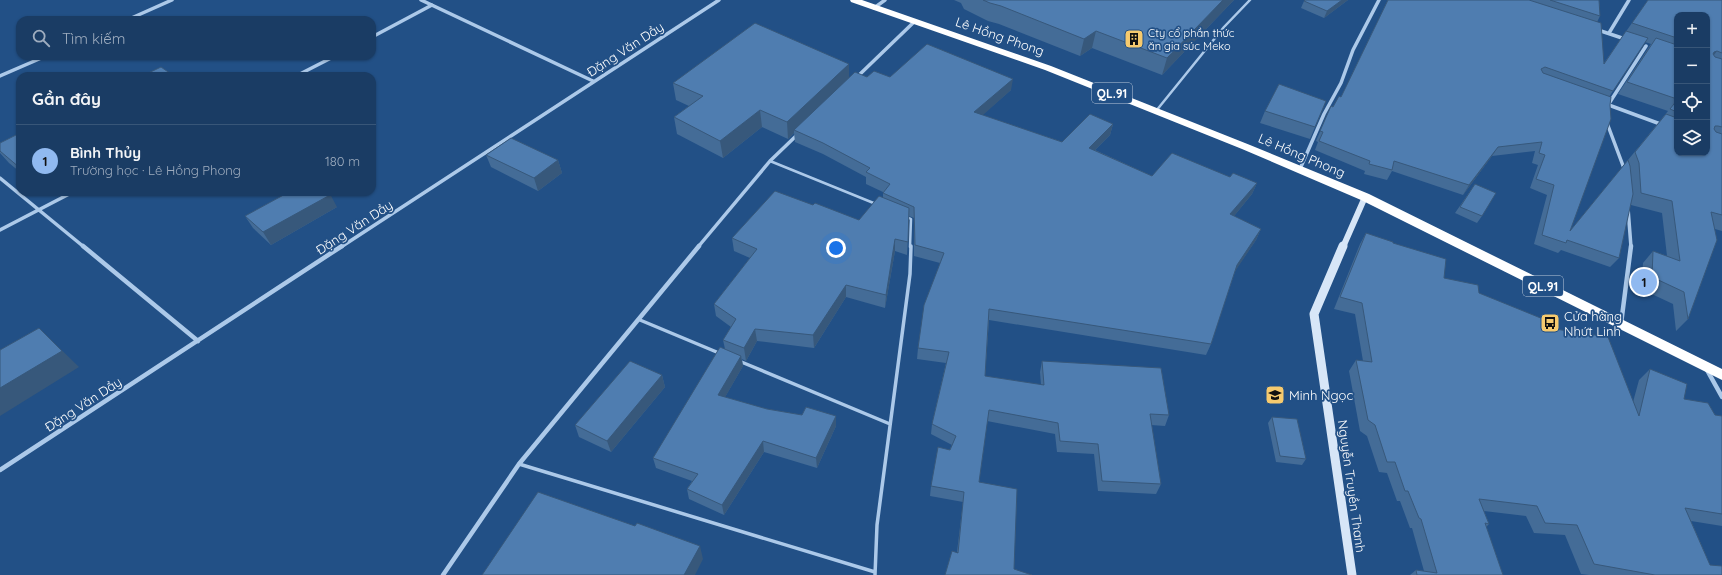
<!DOCTYPE html>
<html lang="vi">
<meta charset="utf-8">
<style>
:root{--surface:#1a3c64;--page:#23436a;--text:#f1f3f6;--muted:#9fadbf;--line:#385678;--accent:#90b9f0}
body{margin:0;font-family:Quicksand,sans-serif;background:var(--page);color:var(--text)}
.controls{position:absolute;right:12px;top:12px;display:grid;overflow:hidden;border-radius:8px;box-shadow:0 1px 3px #0004}
.controls button{width:36px;height:36px;display:grid;place-items:center;padding:0;border:0;border-bottom:1px solid var(--line);background:var(--surface);color:var(--text);font:20px sans-serif}
.you{position:absolute;left:836px;top:248px;width:14px;height:14px;margin:-10px;border:3px solid #fff;border-radius:50%;background:#1a73e8;box-shadow:0 0 0 6px #1a73e833}
.badge{display:grid;place-items:center;width:26px;height:26px;border-radius:50%;background:var(--accent);color:#111;font-size:13px;font-weight:700}
.pin{position:absolute;translate:-50% -50%;border:2px solid #fff;box-shadow:0 1px 4px #0006}
.list{margin:0;padding:0;list-style:none}
h2{display:flex;justify-content:space-between;align-items:center;height:52px;margin:0;padding:0 16px;font-size:17px}
h2 small{font-size:13px;font-weight:400;color:var(--muted)}
.list li{display:grid;grid-template-columns:26px 1fr auto;gap:12px;align-items:center;box-sizing:border-box;height:72px;padding:0 16px;border-top:1px solid var(--line)}
.list b{display:block;font-size:15px;white-space:nowrap}
.list p{margin:0;font-size:13px;white-space:nowrap;color:var(--muted)}
.list em{font-size:13px;font-style:normal;color:var(--muted)}
.icon{flex:none;width:22px;height:22px;fill:none;stroke:currentColor;stroke-width:2;stroke-linecap:round;stroke-linejoin:round}
.map{position:relative;flex:none;width:1722px;height:575px;overflow:hidden}
.search{position:absolute;background:var(--surface);box-shadow:0 1px 3px #0004;left:16px;top:16px;width:360px;height:44px;display:flex;align-items:center;gap:10px;box-sizing:border-box;padding:0 14px;border-radius:12px;color:var(--muted);font-size:15px}
.panel{position:absolute;background:var(--surface);box-shadow:0 1px 3px #0004;left:16px;top:72px;width:360px;height:124px;border-radius:12px}
.map>svg:first-child{display:block}
</style>
<div class="map">
<svg width="1722" height="575" viewBox="0 0 1722 575">
<rect width="100%" height="100%" fill="#225086"/>
<g fill="none" stroke-linecap="round" stroke-linejoin="round">
<!-- lane-far1 -->
<path stroke="#acc9e9" stroke-width="2.5" d="M1156,111L1224,27L1250,0
M770,161L876,204
M905,216L911,219L910,247"/>
<!-- lane -->
<path stroke="#acc9e9" stroke-width="3.5" d="M640,320L719,353
M739,361L890,424
M519,464L875,572
M875,575L877,525L910,274L911,246"/>
<!-- street-far1 -->
<path stroke="#acc9e9" stroke-width="3.5" d="M421,0L593,81
M874,8L885,0
M127,20L172,0
M1598,30L1625,39
M1609,33L1629,0
M372,37L432,5
M0,76L46,56
M296,76L335,56
M857,77L914,22
M1606,104L1663,125
M1608,105L1646,46
M1607,123L1625,171
M1300,169L1324,114L1341,83L1353,50L1379,0
M0,178L84,247
M1628,208L1631,247
M0,230L73,192
M341,247L719,0
M698,247L770,161L797,135"/>
<!-- street -->
<path stroke="#acc9e9" stroke-width="4.5" d="M83,246L198,341
M1621,324L1631,246
M1707,370L1722,397
M0,470L342,246
M443,575L519,464L699,246"/>
<!-- secondary-far1 -->
<path stroke="#d7e6f7" stroke-width="6" d="M1343,247L1365,197"/>
<!-- secondary -->
<path stroke="#d7e6f7" stroke-width="9" d="M1343,246L1314,314L1352,575"/>
<!-- highway -->
<path fill="#fff" fill-rule="evenodd" d="M850,0H862L1051,66L1250,145L1369,194L1722,369V380L1361,200L1242,149L1045,70L851,2Z"/>
</g>
<!-- wall -->
<path fill="#446c97" fill-rule="evenodd" d="M954,0H1234L1162,75L1092,48L1080,56L999,24L988,21L964,9L961,3Z
M1348,0L1324,18L1301,8L1304,1Z
M1388,0H1599L1600,16L1597,22L1604,63L1648,0H1722V231L1715,229L1688,319L1676,331L1673,304L1641,289L1643,263L1653,251L1667,256L1662,213L1631,205V201L1619,258L1610,267L1561,250L1558,253L1534,244L1547,195L1530,188L1538,165L1532,163L1535,151L1492,156L1463,195L1392,171L1387,180L1364,174L1365,171L1315,150L1318,142L1316,141L1331,106L1333,107L1341,97ZM1677,15H1707V153H1677ZM1645,42L1651,44L1618,94L1668,111L1570,231L1609,97Z
M867,77H890L1011,90L982,115L1062,142L1113,124L1110,135L1095,150L1152,176L1230,177L1257,183L1252,194L1234,216L1261,229L1256,240L1234,272L1211,344L1206,355L989,320L985,376L1041,385L1040,372L1042,361L1169,415L1165,426L1151,425L1161,484L1156,494L1098,491L1094,454L1057,452L1055,434L987,421L979,482L1014,569L957,552L963,502L930,496L931,486L952,445L931,434L932,424L946,363L917,359L918,348L940,263L914,256V218L909,216L907,255L895,251L885,308L846,297L814,348L757,341L746,361L742,359L743,366L725,397L767,409L802,415L836,416V426L817,468L764,452L724,515L689,499L687,489L692,481L656,468L653,458L725,349L723,340L731,327L716,316L714,304L750,258L734,251L732,238L813,205L859,220L883,198V192L866,184V177L823,154L795,142L794,133L788,139L762,127L723,158L677,134L674,117L689,106L676,100L673,83Z
M1326,101L1310,139L1260,123L1265,111Z
M20,133V172L9,163L0,153V143Z
M486,155L558,160L562,173L538,191L491,167Z
M1475,184L1482,216L1477,223L1455,213Z
M337,207L271,245L253,228L245,216Z
M1366,233L1393,243L1444,278L1479,293L1555,329L1633,402L1639,380L1650,369L1684,399L1715,415L1722,416V526L1691,521L1710,565L1722,575H1589L1581,574L1565,535L1534,533L1526,516L1484,511L1489,524L1486,527L1503,575H1410L1416,570L1424,571L1412,528H1410L1400,501H1397L1387,473L1379,472L1367,436L1360,431L1349,371L1356,360L1363,361L1355,314L1334,309L1360,244Z
M662,375L665,387L611,452L579,437L575,425Z
M1272,417L1306,459L1302,465L1276,462L1268,423Z"/>
<!-- shaded-wall -->
<path fill="#37587b" d="M1223,0H1234L1162,75L1167,58Z
M1342,0H1348L1324,18L1327,11Z
M1096,31L1092,48L1080,56L1084,39Z
M1717,51L1708,63L1714,52Z
M849,64V80L794,130V133L788,139L787,122Z
M1013,79L1011,90L973,124L974,112Z
M760,110L762,127L723,158L720,141Z
M1113,124L1110,135L1086,159L1089,148Z
M1498,147L1492,156L1463,195L1469,185Z
M558,160L562,173L538,191L534,178Z
M1257,183L1252,194L1226,226L1230,214Z
M329,192L337,207L271,245L263,232Z
M1261,229L1256,240L1232,276L1237,265Z
M895,239V251L885,308L886,295Z
M846,285V297L814,348L813,335Z
M39,328L79,367L0,416V388Z
M755,329L757,341L746,361L744,348Z
M741,356L743,366L720,406L718,395Z
M662,375L665,387L611,452L607,441Z
M836,416V426L817,468L816,458Z
M763,441L764,452L724,515L722,505Z
M700,546L703,559L695,575H684Z"/>
<!-- building -->
<path fill="#4f7db0" stroke="#37587b" d="M983,0H1223L1167,58L1096,31L1084,39L1001,6L990,3Z
M1305,0H1342L1327,11L1304,1Z
M1388,0H1529L1601,23L1604,64L1626,31L1648,38L1613,91L1545,67L1541,69L1543,73L1611,97L1610,105L1611,119L1570,231L1628,160L1630,166L1633,194L1619,258L1567,240L1566,243L1542,235L1554,185L1536,179L1545,155L1539,153L1542,142L1498,147L1469,185L1394,161L1392,170L1369,164L1370,161L1319,141L1323,132L1320,131L1331,106L1333,107L1339,96L1341,97Z
M1550,0H1599L1600,16Z
M1648,0H1722V53L1717,51L1714,52L1713,54L1715,57L1722,59V127L1718,126H1715L1714,129L1716,132L1722,134V215L1711,212L1717,240L1688,319L1684,292L1652,277L1653,251L1680,261L1672,201L1641,193L1639,163L1635,152L1666,114L1677,118V153H1707V15H1677V38L1632,23Z
M755,23L849,64L787,122L760,110L720,141L674,117L703,96L673,83Z
M1656,38L1677,45V99L1627,82Z
M927,44L1013,79L974,112L1062,142L1090,114L1113,124L1089,148L1152,176L1172,153L1230,177L1233,173L1257,183L1230,214L1261,229L1237,265L1211,344L989,309L985,376L1044,385L1042,361L1161,368L1169,415L1150,414L1161,484L1102,481L1098,444L1060,441L1058,423L989,410L979,482L1017,489L1014,569L1032,575H945L952,551L958,553L964,492L931,486L938,447L950,450L956,436L932,424L949,352L918,348L924,305L944,253L915,245L914,207L883,193L890,184L866,172L870,168L823,143L794,130L855,72L867,77L874,71L890,77Z
M161,67L174,76H142Z
M1279,84L1326,101L1315,127L1265,111Z
M1677,100V112L1670,109Z
M20,133V168L0,151V143Z
M511,138L558,160L534,178L486,155Z
M1475,184L1496,193L1482,216L1460,207Z
M775,191L813,205L815,203L859,220L879,196L909,208L908,242L895,239L886,295L846,285L813,335L755,329L744,348L723,340L736,319L714,304L757,249L732,238Z
M289,192H329L330,195L263,232L245,216Z
M1366,233L1393,242V243L1446,259L1444,278L1478,285L1479,293L1553,323L1555,329L1608,337L1639,416L1650,369L1687,384L1684,399L1708,403L1715,415L1722,416V514L1685,508L1710,565L1722,566V575H1655L1594,564L1577,525L1545,523L1537,506L1479,499L1489,524L1485,523L1503,575H1417L1416,570L1437,573L1421,519L1419,518L1408,491H1405L1395,462H1387L1375,425L1368,420L1356,360L1372,362L1362,303L1340,297Z
M39,328L62,351L0,388V350Z
M720,347L741,356L718,395L767,409L802,415L806,407L836,416L816,458L763,441L722,505L687,489L698,474L653,458Z
M630,361L662,375L607,441L575,425Z
M1272,417L1297,419L1306,459L1280,456Z
M538,492L635,526L637,523L700,546L684,575H482Z"/>
<!-- icons -->
<defs>
<g id="building-square" transform="scale(1)"><rect x="-9" y="-9" width="18" height="18" rx="4" fill="#f6ca6e" stroke="#225086"/><path d="M-4-6H4V6H1V3H-1V6H-4ZM-2.5-4.3h1.7v1.8h-1.7ZM.8-4.3h1.7v1.8H.8ZM-2.5-1h1.7V.8h-1.7ZM.8-1h1.7V.8H.8Z" fill="#111"/></g>
<g id="bus-square" transform="scale(1)"><rect x="-9" y="-9" width="18" height="18" rx="4" fill="#f6ca6e" stroke="#225086"/><path d="M-5-6H5V4H4V6H2V4H-2V6H-4V4H-5ZM-3.5-4V0h7V-4ZM-3.5 1.2v1.5H-2V1.2ZM2 1.2v1.5H3.5V1.2Z" fill="#111"/></g>
<g id="school-square" transform="scale(1)"><rect x="-9" y="-9" width="18" height="18" rx="4" fill="#f6ca6e" stroke="#225086"/><path d="M0-5L7-2L0 1L-7-2ZM-4 1L0 2.5L4 1V4Q0 6-4 4Z" fill="#111"/></g>
</defs>
<g fill-rule="evenodd">
<use href="#building-square" x="1134" y="39"/>
<use href="#bus-square" x="1550" y="323"/>
<use href="#school-square" x="1275" y="395"/>
</g>
<g text-anchor="middle" dominant-baseline="central" stroke-width="3.5" stroke-linejoin="round" paint-order="stroke">
<!-- far-poi labels -->
<g font-size="11" fill="#fff" stroke="#225086" text-anchor="start">
<text x="1148" y="33">Cty cổ phần thức<tspan x="1148" dy="13">ăn gia súc Meko</tspan></text>
</g>
<!-- shield labels -->
<g fill="#225086" stroke="#bdcadb" stroke-width="1">
<rect x="1092" y="83" width="40" height="20" rx="3"/>
<rect x="1523" y="276" width="40" height="20" rx="3"/>
</g>
<g font-size="12" font-weight="bold" fill="#fff">
<text x="1112" y="93">QL.91</text>
<text x="1543" y="286">QL.91</text>
</g>
<!-- street labels -->
<g font-size="13" fill="#fff" stroke="#225086">
<text transform="translate(1000 36) rotate(19)">Lê Hồng Phong</text>
<text transform="translate(625 49) rotate(-33)">Đặng Văn Dầy</text>
<text transform="translate(1302 155) rotate(23)">Lê Hồng Phong</text>
<text transform="translate(354 227) rotate(-33)">Đặng Văn Dầy</text>
<text transform="translate(83 404) rotate(-33)">Đặng Văn Dầy</text>
<text transform="translate(1352 486) rotate(82)">Nguyễn Truyền Thanh</text>
</g>
<!-- poi labels -->
<g font-size="13" fill="#fff" stroke="#225086" text-anchor="start">
<text x="1564" y="316">Cửa hàng<tspan x="1564" dy="15">Nhứt Linh</tspan></text>
<text x="1289" y="395">Minh Ngọc</text>
</g>
</g>
</svg>
<div class="controls">
<button>+</button>
<button>−</button>
<button><svg class="icon" aria-label="locate" viewBox="0 0 24 24"><circle cx="12" cy="12" r="6"/><path d="M12 2v4M12 18v4M2 12h4M18 12h4"/></svg></button>
<button><svg class="icon" aria-label="layers" viewBox="0 0 24 24"><path d="M12 4l9 5-9 5-9-5zM3 14l9 5 9-5"/></svg></button>
</div>
<div class="you"></div>
<div class="pin badge" style="left:1644px;top:282px">1</div>
<div class="search"><svg class="icon" aria-label="search" viewBox="0 0 24 24"><circle cx="10" cy="10" r="6"/><path d="M15 15l6 6"/></svg>Tìm kiếm</div>
<section class="panel">
<h2>Gần đây<small></small></h2>
<ul class="list">
<li><span class="badge">1</span><div><b>Bình Thủy</b><p>Trường học · Lê Hồng Phong</p></div><em>180 m</em></li>
</ul>
</section>
</div>
